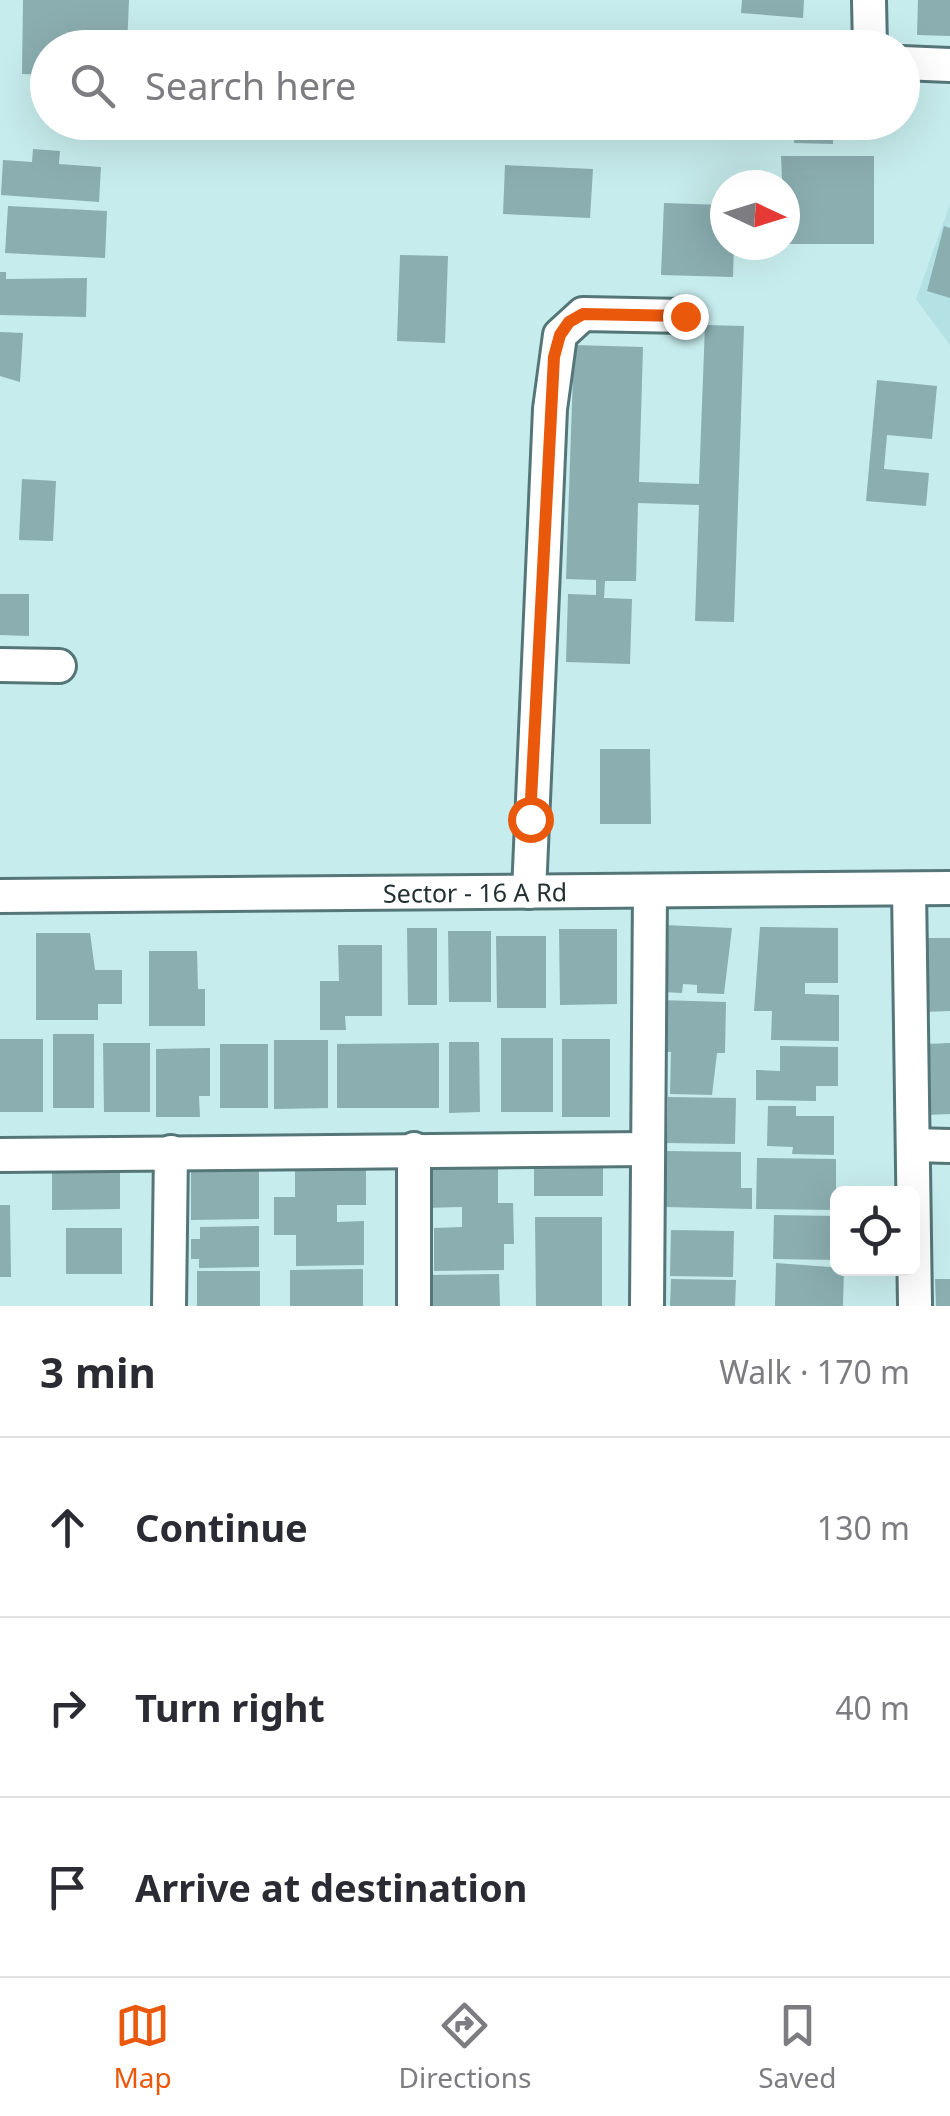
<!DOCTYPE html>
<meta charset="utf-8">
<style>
:root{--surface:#fff;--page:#f7f7f7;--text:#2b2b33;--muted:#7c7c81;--line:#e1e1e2;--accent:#ea580c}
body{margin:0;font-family:"Noto Sans",sans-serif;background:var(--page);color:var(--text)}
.controls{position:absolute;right:30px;bottom:30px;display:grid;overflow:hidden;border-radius:15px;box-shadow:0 10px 40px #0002}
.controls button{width:90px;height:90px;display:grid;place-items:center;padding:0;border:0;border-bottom:2px solid var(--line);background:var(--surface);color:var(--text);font:50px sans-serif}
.compass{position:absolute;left:710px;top:170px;width:90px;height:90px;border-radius:50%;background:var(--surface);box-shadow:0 10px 40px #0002;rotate:94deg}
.stop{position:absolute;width:30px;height:30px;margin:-22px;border:8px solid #ea580c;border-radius:50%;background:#fff}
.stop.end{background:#ea580c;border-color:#fff;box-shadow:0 2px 10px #0008}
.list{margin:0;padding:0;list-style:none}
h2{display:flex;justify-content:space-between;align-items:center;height:130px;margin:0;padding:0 40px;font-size:42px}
h2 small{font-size:32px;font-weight:400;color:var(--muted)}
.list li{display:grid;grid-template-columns:65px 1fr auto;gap:30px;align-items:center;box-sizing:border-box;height:180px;padding:0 40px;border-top:2px solid var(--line)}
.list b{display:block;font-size:38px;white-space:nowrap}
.list em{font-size:32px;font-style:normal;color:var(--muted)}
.icon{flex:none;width:55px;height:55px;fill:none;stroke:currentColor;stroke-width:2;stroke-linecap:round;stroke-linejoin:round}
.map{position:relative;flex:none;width:950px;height:1306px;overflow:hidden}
.search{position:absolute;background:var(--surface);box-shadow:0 10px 40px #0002;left:30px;right:30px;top:30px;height:110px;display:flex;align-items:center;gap:25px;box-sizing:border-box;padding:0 35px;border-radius:55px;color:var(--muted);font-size:38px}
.sheet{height:670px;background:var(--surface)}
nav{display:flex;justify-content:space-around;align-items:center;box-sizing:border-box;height:140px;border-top:2px solid var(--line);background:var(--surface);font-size:28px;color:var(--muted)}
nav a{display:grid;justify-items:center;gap:5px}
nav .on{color:var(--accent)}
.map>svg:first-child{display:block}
</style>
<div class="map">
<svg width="950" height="1306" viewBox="0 0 950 1306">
<rect width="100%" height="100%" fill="#c7eced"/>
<!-- built -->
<path fill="#b3e1e4" d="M950,204V345L916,299Z"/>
<!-- building -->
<path fill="#8baeb0" d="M23,0H129L127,48H48V75L22,74Z
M742,0H804L803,18L741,13Z
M918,0H950V36L917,35Z
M795,122H834L833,144L794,143Z
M33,149L60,151L59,164L101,167L99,202L1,195L3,160L32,162Z
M781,156H874V244H785Z
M505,165L593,169L590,218L503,214Z
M664,203L725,205V245H734L733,277L661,275Z
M8,206L107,211L105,258L5,253Z
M944,226L950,228V298L927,291Z
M400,255L448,256L445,343L397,341Z
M0,272H6V279L87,278L86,317L0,315Z
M705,325L744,326L734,622L695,621L699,505L638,503L636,581H605L604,598L632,599L630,664L566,662L568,594L596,595V580L566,579L574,345L643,347L639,482L699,484Z
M0,332L23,333L20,382L0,376Z
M877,380L937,386L932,439L887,435L884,469L929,473L926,506L866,501Z
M22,479L56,481L53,541L19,540Z
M0,594H29V636L0,635Z
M600,749H650L651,824H600Z
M664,925L732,928L724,994L697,993V985L683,984L682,993L662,992Z
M760,927L838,928V983H805V994L839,995V1041L771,1040L772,1011H754Z
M407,928H437V1005H408Z
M559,929H617V1004L560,1005Z
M448,931H491V1002H449Z
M36,933H90L95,970H122V1004H98V1020H36Z
M496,936H546V1008H497Z
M923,938H950V1011L923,1012Z
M338,945H382V1016H345L346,1030H320V981H339Z
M149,951H197L198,989H205V1026H149Z
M659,1000L726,1002L725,1053H717L712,1095L670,1094L671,1052L658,1051Z
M53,1034H94V1108H53Z
M501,1038H553V1112H501Z
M0,1039H43V1112H0Z
M562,1039H610V1117H562Z
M274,1040H328V1108L274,1109Z
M449,1042H479L480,1112L449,1113Z
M103,1043H150V1112H104Z
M439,1043V1108H337V1044Z
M950,1043V1114L927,1115L926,1044Z
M220,1044H268V1108H220Z
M780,1046L838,1047V1086H816V1101L756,1100V1070L780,1071Z
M210,1048V1096H199L200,1117H156V1049Z
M668,1097L736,1098L735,1144L667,1143Z
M768,1106H796V1116H834V1155L792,1154L793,1147L767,1146Z
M666,1151L741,1152V1188H752V1209L665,1207Z
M498,1154V1203H513L514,1244H504V1270L434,1271V1228L462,1227V1207L422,1208V1155Z
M534,1154H603V1196H534Z
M259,1157V1219L191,1220V1158Z
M366,1157V1205H337V1222L364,1221V1265L296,1266V1235H274V1197H295V1158Z
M757,1158L836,1159V1210L756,1209Z
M120,1162V1209L52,1210V1163Z
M0,1205H10L11,1277H0Z
M774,1215L838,1216V1260L773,1259Z
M535,1217H602V1306H536Z
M259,1226V1267L199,1268V1259H191V1239H200V1227Z
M66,1228H122V1274H66Z
M671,1230L734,1231L733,1277L670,1276Z
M776,1263L844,1268L843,1306H775Z
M363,1269V1306H290V1270Z
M197,1271H260V1306H197Z
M499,1274L500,1306H429V1275Z
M671,1279L736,1280L735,1306H670Z
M935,1279H950V1306H936Z"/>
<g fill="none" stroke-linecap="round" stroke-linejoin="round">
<!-- minor casing -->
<g stroke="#557678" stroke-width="38">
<g id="minor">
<path d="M869,0L870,48"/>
<path d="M902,63L950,65"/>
<path d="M0,665L59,666"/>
<path d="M909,889L915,1306"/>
<path d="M529,892L550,409L560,335L583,314L685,316"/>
<path id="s1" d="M0,896L950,888"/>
<path d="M914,1145L950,1146"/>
<path d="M0,1155L648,1149"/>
<path d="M169,1306L171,1152"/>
<path d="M414,1306V1149"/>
<path d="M647,1306L650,891"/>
</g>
</g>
<!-- minor -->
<use href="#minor" stroke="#fff" stroke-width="32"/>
</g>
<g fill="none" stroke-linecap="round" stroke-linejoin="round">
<!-- route -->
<path stroke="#ea580c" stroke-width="12" d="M530,819L554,357L560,335L569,322L583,314L685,316"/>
</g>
<g text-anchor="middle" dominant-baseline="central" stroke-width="9" stroke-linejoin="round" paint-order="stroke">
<!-- street labels -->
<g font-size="25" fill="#223031" stroke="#d4f9fb">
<text stroke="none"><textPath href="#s1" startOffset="475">Sector - 16 A Rd</textPath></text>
</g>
</g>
</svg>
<div class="controls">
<button><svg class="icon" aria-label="locate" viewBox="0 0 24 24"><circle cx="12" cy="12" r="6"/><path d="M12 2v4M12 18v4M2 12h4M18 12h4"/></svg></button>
</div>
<svg class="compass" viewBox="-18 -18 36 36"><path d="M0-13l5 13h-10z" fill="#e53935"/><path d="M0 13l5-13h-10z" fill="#7c7c81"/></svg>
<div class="stop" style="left:530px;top:819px"></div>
<div class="stop end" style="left:685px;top:316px"></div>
<div class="search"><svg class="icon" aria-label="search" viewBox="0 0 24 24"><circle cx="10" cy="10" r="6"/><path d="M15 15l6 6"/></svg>Search here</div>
</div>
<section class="sheet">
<h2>3 min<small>Walk · 170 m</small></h2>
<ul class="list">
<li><svg class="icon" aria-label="ahead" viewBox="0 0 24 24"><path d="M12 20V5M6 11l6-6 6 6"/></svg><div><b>Continue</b></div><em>130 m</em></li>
<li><svg class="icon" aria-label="right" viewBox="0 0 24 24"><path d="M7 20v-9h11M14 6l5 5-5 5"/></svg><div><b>Turn right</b></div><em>40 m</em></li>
<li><svg class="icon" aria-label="arrive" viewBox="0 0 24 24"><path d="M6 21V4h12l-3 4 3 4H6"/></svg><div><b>Arrive at destination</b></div></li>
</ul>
</section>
<nav>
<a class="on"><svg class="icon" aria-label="map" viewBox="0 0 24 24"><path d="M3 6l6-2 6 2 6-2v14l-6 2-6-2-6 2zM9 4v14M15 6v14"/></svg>Map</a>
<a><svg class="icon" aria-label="directions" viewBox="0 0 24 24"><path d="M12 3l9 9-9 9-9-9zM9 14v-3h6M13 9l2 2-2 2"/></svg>Directions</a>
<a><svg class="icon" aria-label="saved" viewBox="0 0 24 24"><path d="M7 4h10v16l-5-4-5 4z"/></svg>Saved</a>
</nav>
